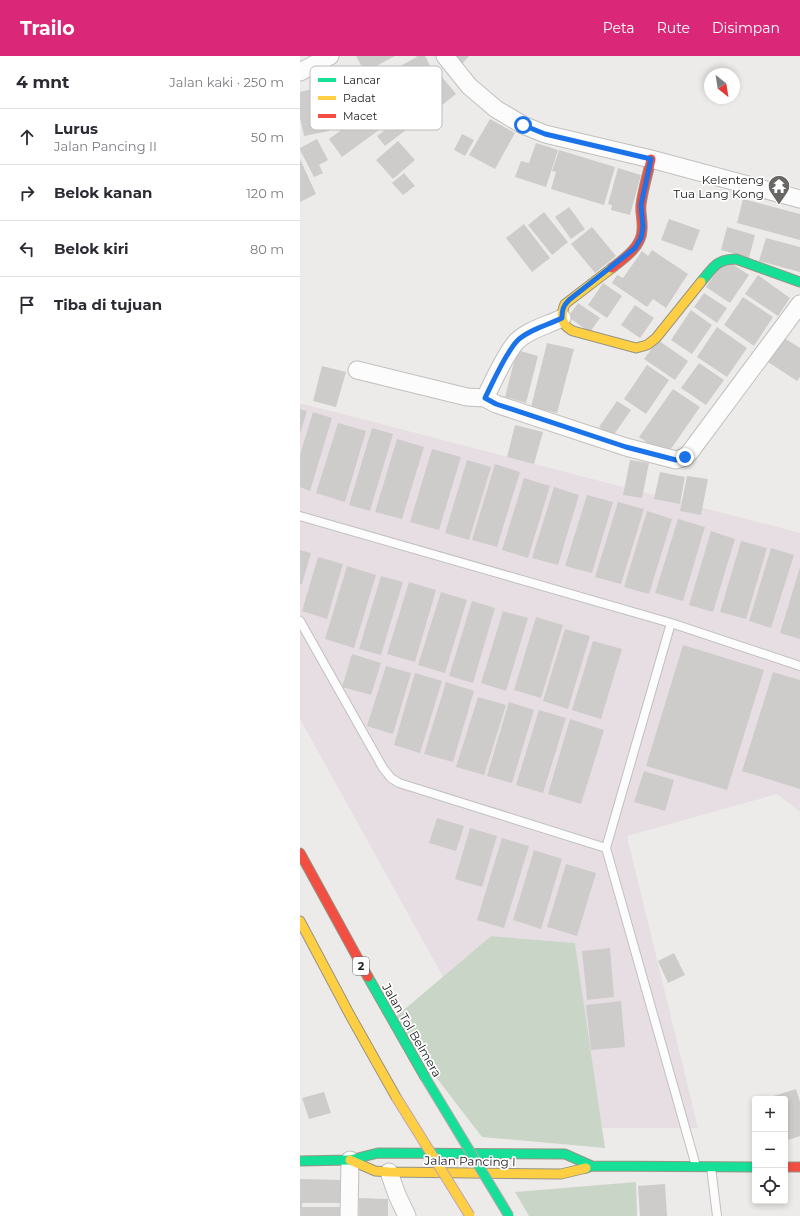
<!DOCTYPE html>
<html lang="id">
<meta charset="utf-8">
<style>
:root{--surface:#fff;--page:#f2f2f3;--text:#2b2b33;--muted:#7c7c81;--line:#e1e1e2;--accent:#db2777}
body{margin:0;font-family:Montserrat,sans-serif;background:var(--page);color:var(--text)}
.controls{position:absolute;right:12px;bottom:12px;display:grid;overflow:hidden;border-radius:4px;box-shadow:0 2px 6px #0003}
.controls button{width:36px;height:36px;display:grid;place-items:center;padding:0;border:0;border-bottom:1px solid var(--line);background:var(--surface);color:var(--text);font:20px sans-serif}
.compass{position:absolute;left:404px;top:12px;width:36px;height:36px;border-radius:50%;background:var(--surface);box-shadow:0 2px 6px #0003;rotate:150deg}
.stop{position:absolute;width:12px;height:12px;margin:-9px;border:3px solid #1a73e8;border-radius:50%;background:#fff}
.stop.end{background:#1a73e8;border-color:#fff;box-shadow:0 1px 4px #0008}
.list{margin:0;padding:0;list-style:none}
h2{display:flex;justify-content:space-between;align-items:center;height:52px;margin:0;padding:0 16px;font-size:17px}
h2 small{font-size:13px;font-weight:400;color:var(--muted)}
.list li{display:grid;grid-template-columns:26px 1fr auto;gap:12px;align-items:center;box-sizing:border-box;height:56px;padding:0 16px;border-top:1px solid var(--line)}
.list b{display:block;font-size:15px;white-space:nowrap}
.list p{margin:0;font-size:13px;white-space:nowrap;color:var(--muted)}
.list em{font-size:13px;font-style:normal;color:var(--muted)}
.icon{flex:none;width:22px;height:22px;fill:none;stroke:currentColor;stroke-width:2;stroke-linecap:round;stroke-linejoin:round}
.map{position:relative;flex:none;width:500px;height:1160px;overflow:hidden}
header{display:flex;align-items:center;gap:24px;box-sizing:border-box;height:56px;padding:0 20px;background:var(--accent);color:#fff}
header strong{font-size:19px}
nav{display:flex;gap:22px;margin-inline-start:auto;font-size:14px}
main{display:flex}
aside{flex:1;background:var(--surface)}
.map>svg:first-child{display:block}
</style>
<header>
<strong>Trailo</strong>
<nav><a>Peta</a><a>Rute</a><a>Disimpan</a></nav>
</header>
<main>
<aside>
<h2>4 mnt<small>Jalan kaki · 250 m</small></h2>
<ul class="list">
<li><svg class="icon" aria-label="ahead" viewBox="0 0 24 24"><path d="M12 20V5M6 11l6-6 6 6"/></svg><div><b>Lurus</b><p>Jalan Pancing II</p></div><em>50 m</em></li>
<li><svg class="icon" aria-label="right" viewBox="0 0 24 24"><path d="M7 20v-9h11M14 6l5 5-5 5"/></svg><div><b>Belok kanan</b></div><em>120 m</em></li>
<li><svg class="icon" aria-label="left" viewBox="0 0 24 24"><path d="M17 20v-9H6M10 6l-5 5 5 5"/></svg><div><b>Belok kiri</b></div><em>80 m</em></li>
<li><svg class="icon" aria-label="arrive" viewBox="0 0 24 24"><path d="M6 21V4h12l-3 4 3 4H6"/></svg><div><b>Tiba di tujuan</b></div></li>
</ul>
</aside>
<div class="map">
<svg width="500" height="1160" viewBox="0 0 500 1160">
<rect width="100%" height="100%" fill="#edebe9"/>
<!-- industrial -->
<path fill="#e6dee3" d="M0,347L500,477V756L477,738L327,780L398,1072H302L275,887L191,880L143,921L0,663Z"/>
<!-- cemetery -->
<path fill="#c9d6c7" d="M191,880L275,887L305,1092L182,1081L92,964Z
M336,1126L337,1160H229L215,1136Z"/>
<!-- building -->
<path fill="#ceccca" d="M56,0H95L65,16Z
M116,0H125L133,15L85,40L76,23L117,1Z
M157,0H169L162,8L155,3Z
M137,15L156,38L137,53L128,42L125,44L115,32Z
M26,30L30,51L25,52L29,75L4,80L0,62V36Z
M70,53L83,71L42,101L29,83Z
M190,63L215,77L195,113L169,99Z
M99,64L106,74L85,90L77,80Z
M162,78L174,84L165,100L154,94Z
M17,83L28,104L19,109L23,117L14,121L0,94V92Z
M98,85L115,104L93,123L76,104Z
M236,87L258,94L246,131L215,121L221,105L229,107Z
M259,94L315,111L304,149L251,133L256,116L252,115Z
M0,103L16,138L0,146Z
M318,112L341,119L330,159L311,154L312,149L308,148Z
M104,117L115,130L103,139L92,127Z
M443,143L500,158V184L437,167Z
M269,151L285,173L271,183L255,161Z
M244,156L268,186L252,199L228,169Z
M369,163L400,174L392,195L361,184Z
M224,168L250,202L232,216L206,182Z
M292,171L316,200L295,217L271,188Z
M427,171L455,179L449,202L421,194Z
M466,182L500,191V216L459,205Z
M352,194L388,218L366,252L353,243L347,251L312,227L317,219L323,222L342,195L348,200Z
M425,203L449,219L430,247L406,231Z
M458,219L490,242L478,260L445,238Z
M303,227L322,240L307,262L288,249Z
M404,237L427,252L417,267L394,251Z
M443,241L473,261L454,290L424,269Z
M278,247L300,262L290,276L268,261Z
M335,249L354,262L340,282L321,269Z
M391,254L412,269L392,298L371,284Z
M417,271L447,292L427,321L397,301Z
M481,280L500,292V321L497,325L465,304Z
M358,284L388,305L375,324L344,303Z
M247,287L274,293L257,357L231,351Z
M217,294L238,300L226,347L205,341Z
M399,307L424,324L406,349L381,332Z
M347,309L369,324L346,358L324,343Z
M22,310L46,316L36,351L13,345Z
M373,333L400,351L366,400L339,381Z
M317,345L331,354L313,380L299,371Z
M0,353L7,355L0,378Z
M13,356L32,362L10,435L0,431V399Z
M38,367L66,375L45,446L16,437Z
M215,369L243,376L234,408L207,401Z
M72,372L93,378L70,455L49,449Z
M97,383L124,391L102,463L75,456Z
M132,393L161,401L139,474L110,466Z
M167,404L191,411L169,484L145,477Z
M330,404L349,407L342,442L323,439Z
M195,408L220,416L197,491L172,484Z
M360,416L385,421L380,448L354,443Z
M387,420L408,423L401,459L380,455Z
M224,422L250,430L228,502L202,494Z
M254,431L279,439L258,509L232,502Z
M287,439L313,446L292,517L265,510Z
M318,446L344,453L321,528L295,521Z
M347,455L372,463L349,538L324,531Z
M378,463L405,471L383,545L355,537Z
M411,475L435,483L413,556L389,549Z
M441,485L467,492L446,563L420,556Z
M471,492L494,499L471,572L449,565Z
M0,494L11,497L2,528H0Z
M18,501L43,508L27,563L2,555Z
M47,510L76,519L54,592L25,583Z
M500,511V583L480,577Z
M81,520L103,526L81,599L59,593Z
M109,526L136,534L115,606L87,598Z
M141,536L167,544L145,617L118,609Z
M172,545L195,552L173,627L149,620Z
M203,555L228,562L206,635L181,627Z
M236,561L263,569L241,642L214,634Z
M265,573L290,580L268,653L243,645Z
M293,585L322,593L301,663L272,654Z
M383,589L464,614L427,734L346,710Z
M52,598L81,607L71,639L42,631Z
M86,610L111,617L93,678L67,670Z
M473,616L500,624V733L442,715Z
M115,617L142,625L120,697L94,689Z
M146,626L174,635L153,706L124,698Z
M178,641L206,649L184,719L156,711Z
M209,646L234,654L212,727L187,720Z
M239,654L266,662L243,737L216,729Z
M270,663L304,674L281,748L248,738Z
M344,715L374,724L365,755L334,746Z
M137,762L164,770L156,795L129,787Z
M170,772L197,780L182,831L155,823Z
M202,782L229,790L204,872L177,864Z
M234,794L262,803L241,873L213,864Z
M266,808L296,817L277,880L247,871Z
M310,892L314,941L287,944L282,895Z
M374,897L385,919L368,927L358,905Z
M321,945L325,991L291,994L286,949Z
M496,1033L500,1046V1080L485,1085V1043H464Z
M24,1036L31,1057L9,1063L2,1042Z
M0,1123L43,1124L42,1147H2V1151H43V1160H0Z
M365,1128L367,1160H340L338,1130Z
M59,1142L88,1143V1160H59Z"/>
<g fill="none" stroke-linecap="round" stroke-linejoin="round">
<!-- lane casing -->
<g stroke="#c1c0bf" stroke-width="10">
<path id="lane" d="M0,460L371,567L500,610
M0,565L83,712L91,722L99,727L306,792
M371,567L306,792L396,1110
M411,1111L417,1160"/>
</g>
<!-- street casing -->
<g stroke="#c1c0bf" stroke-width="19">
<path id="street" d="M145,0L169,30L196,53L223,69L245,78L351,103L500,143
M0,16L30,0
M57,314L167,341L185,342C193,326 205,298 217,285C228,274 248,269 262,262
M185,342L196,348L326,391L376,404L385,401L390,396L500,248
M89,1116L97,1139L107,1160
M49,1160L50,1104"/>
</g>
<!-- fast casing -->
<g stroke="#969483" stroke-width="11">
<path id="fast" d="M401,226C413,212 416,203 436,203L500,226
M68,921L125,1021
M0,1105L50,1104L78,1097L265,1098L292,1110
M286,1112L292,1110L455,1111"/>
</g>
<!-- slow casing -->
<g stroke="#969483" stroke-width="11">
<path id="slow" d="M312,212L265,248C260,260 261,269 273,275L336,292L347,289L356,282L401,226
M0,865L51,961L96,1041
M50,1104L75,1115L89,1116L261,1118L286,1112"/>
</g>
<!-- jam casing -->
<g stroke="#969483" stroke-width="11">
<path id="jam" d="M312,212C324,203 342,190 342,174C343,165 340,157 341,149C343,133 348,118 351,103
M0,797L68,921
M485,1111H500"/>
</g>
<!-- lane -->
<use href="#lane" stroke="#fcfcfc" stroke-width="8"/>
<!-- street -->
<use href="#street" stroke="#fcfcfc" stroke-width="17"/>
<!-- fast -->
<use href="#fast" stroke="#16e098" stroke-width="9"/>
<!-- slow -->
<use href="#slow" stroke="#ffcf43" stroke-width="9"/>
<!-- jam -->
<use href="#jam" stroke="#f24e42" stroke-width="9"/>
<!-- fast-bridge casing -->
<g stroke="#bea4af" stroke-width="11" stroke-linecap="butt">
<path id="fast-bridge" d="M125,1021L209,1160"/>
</g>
<!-- slow-bridge casing -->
<g stroke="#bea4af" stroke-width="11" stroke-linecap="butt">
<path id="slow-bridge" d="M96,1041L170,1160"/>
</g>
<!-- fast-bridge -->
<use href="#fast-bridge" stroke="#16e098" stroke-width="9"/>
<!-- slow-bridge -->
<use href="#slow-bridge" stroke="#ffcf43" stroke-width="9"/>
</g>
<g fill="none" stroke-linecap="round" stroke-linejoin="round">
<!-- route -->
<path stroke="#1a73e8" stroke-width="5" d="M223,69L245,78L351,103L341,149L343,171L341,182L335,192L269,244C263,250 262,254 262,262C248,269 228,274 217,285C205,298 193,326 185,342L196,348L326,391L376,404L385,401"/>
</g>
<!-- icons -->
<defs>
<g id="temple-pin" transform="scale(1.15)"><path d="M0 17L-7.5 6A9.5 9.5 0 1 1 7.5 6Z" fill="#686766" stroke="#fff"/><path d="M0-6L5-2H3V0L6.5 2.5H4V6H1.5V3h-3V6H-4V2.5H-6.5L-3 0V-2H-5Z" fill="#fff"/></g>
</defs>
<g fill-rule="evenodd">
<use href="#temple-pin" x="479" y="130"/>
</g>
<g text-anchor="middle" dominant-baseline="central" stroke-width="3.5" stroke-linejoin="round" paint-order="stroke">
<!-- shield labels -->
<rect fill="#fff" stroke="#636363" stroke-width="1" x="53" y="901" width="16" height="18" rx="3"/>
<g font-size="11" font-weight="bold" fill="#202020">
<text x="61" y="910">2</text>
</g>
<!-- poi labels -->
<g font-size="12" fill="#202020" stroke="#fff" text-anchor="end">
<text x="464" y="123">Kelenteng<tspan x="464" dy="14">Tua Lang Kong</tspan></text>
</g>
<!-- street labels -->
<g font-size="12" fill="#202020" stroke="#fff">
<text transform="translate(112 974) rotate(60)">Jalan Tol Belmera</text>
<text transform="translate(170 1105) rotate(1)">Jalan Pancing I</text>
</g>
</g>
<!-- legend -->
<rect x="10" y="10" width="132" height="64" rx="6" fill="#fff" stroke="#bcbcbc" stroke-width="1"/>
<rect x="18" y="22" width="18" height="4" fill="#16e098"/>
<rect x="18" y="40" width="18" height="4" fill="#ffcf43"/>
<rect x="18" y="58" width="18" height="4" fill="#f24e42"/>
<g font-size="11" fill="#202020">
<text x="43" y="28">Lancar</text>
<text x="43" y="46">Padat</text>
<text x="43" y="64">Macet</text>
</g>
</svg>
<div class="controls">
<button>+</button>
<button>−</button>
<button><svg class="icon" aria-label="locate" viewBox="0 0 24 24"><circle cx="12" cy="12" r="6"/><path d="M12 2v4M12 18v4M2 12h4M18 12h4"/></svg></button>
</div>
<svg class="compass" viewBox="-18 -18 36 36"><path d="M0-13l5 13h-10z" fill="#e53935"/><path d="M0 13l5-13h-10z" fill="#7c7c81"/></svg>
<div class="stop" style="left:223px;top:69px"></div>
<div class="stop end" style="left:385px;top:401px"></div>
</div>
</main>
